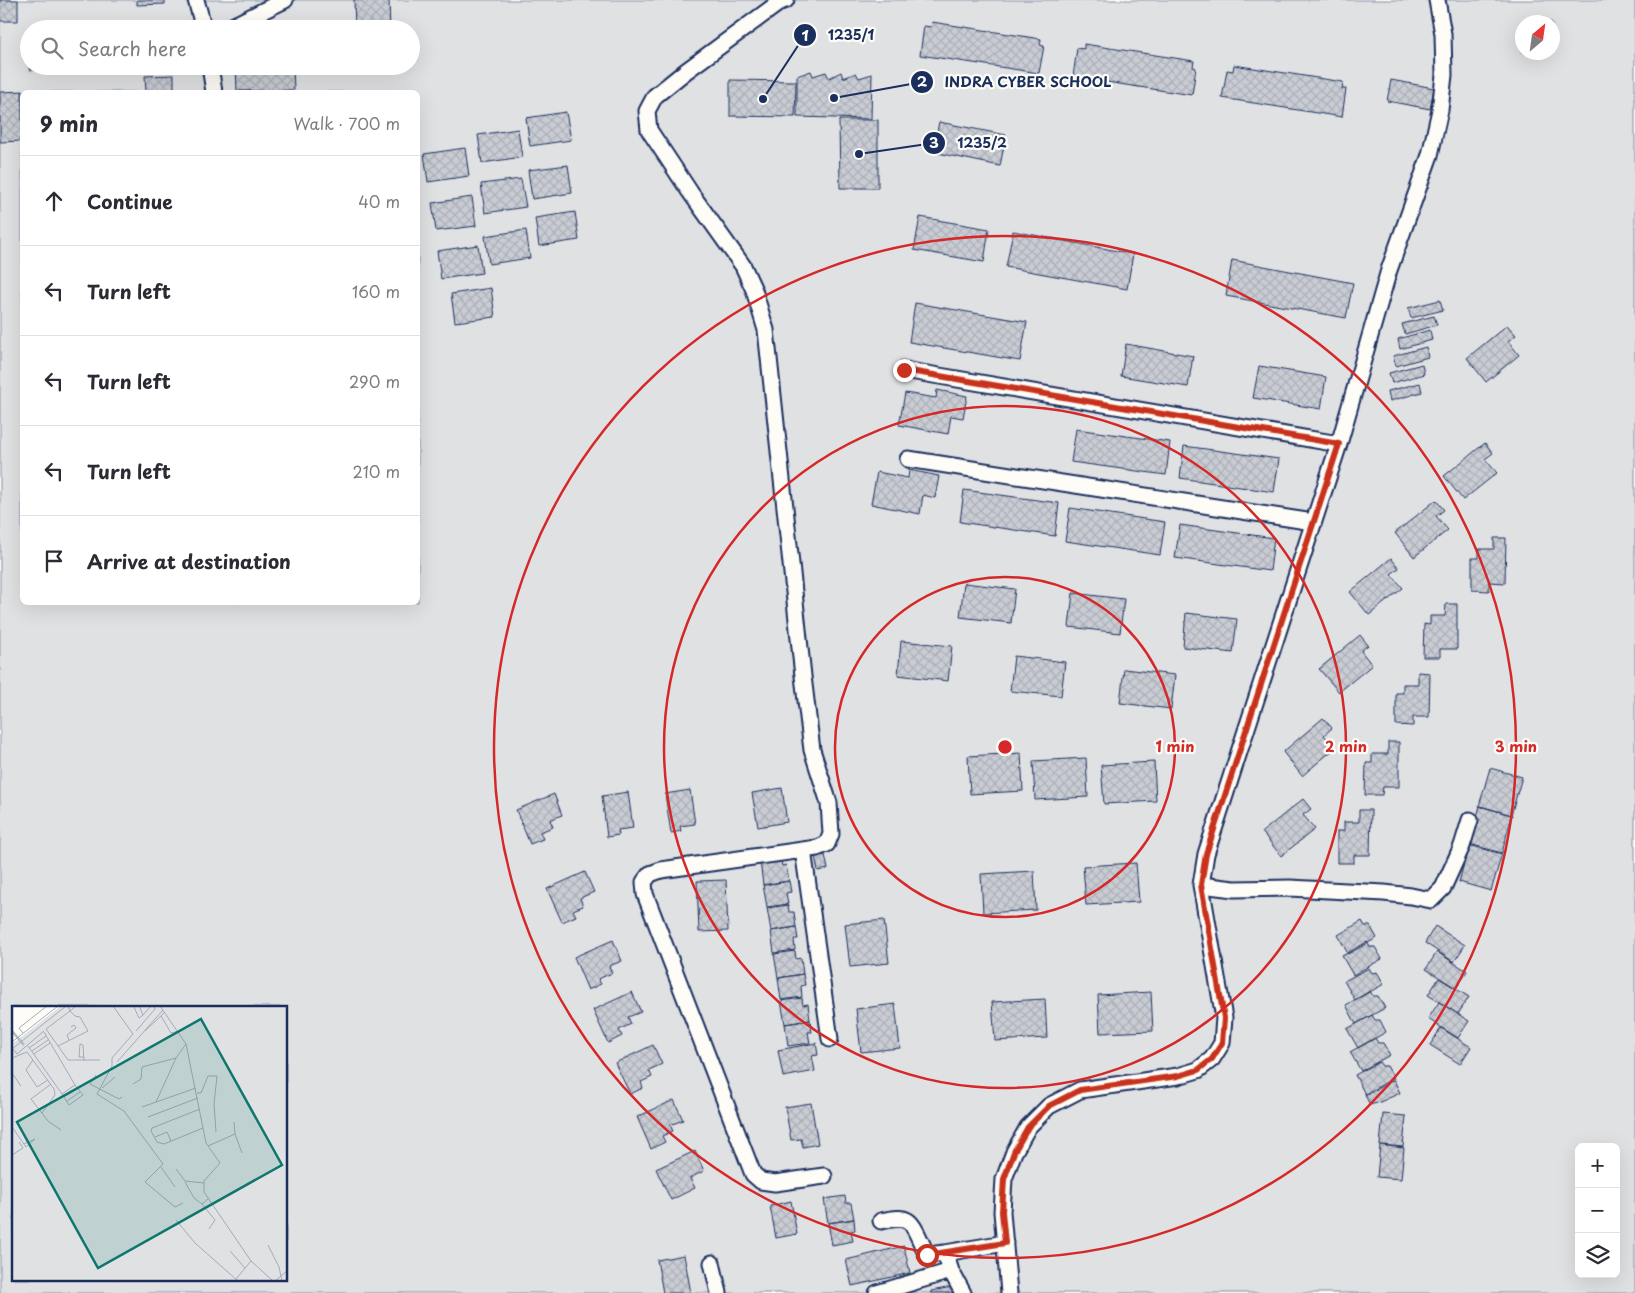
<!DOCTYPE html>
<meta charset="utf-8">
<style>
:root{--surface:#fff;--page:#f2f2f3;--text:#2b2b33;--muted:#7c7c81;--line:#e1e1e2}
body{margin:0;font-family:"Playpen Sans",sans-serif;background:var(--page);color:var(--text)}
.controls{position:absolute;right:15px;bottom:15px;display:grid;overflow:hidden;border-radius:8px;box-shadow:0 5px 20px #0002}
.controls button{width:45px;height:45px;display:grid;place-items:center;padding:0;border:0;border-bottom:1px solid var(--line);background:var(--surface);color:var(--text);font:25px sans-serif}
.compass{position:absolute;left:1515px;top:15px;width:45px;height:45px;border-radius:50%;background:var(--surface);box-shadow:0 5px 20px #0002;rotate:29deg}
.stop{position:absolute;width:15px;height:15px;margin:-11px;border:4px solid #c8321e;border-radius:50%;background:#fff}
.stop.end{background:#c8321e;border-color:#fff;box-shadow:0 1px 5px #0008}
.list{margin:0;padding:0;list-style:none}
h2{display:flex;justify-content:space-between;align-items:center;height:65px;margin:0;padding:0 20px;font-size:21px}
h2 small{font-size:16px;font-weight:400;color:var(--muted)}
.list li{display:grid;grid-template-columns:32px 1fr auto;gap:15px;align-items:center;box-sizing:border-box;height:90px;padding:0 20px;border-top:1px solid var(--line)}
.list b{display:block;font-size:19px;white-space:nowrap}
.list em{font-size:16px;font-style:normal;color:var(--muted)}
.icon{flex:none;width:28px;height:28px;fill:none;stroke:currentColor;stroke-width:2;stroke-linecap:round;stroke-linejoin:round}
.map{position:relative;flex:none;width:1635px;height:1293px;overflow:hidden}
.search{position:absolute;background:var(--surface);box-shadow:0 5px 20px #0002;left:20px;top:20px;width:400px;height:55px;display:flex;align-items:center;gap:12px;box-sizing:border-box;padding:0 18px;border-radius:28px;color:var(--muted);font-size:19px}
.panel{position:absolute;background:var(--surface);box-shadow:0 5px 20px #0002;left:20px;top:90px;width:400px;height:515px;border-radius:8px}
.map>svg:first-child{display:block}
</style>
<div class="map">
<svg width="1635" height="1293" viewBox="0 0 1635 1293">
<defs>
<pattern id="building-cross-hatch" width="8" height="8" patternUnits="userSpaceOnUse" patternTransform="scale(1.25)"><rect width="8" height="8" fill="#c9ccd3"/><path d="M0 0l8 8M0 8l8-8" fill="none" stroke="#acb0b8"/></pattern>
</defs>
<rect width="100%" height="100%" fill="#fdfcf7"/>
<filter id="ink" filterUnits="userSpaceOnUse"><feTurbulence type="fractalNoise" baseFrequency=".02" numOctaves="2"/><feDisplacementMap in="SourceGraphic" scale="10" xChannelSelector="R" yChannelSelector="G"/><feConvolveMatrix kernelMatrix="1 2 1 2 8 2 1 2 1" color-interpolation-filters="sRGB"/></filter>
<g filter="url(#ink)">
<!-- green -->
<path fill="#e0e1e3" stroke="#7e88a0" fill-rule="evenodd" d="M0,0H1635V1293H0ZM1522,22H1552V52H1522ZM29,29H411V66H29ZM22,92H418V602H22ZM14,1007H286V1279H14ZM1579,1147H1616V1274H1579Z"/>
<!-- building -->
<path fill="url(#building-cross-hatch)" stroke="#1b2f5e" d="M0,0H18V21H0Z
M137,0H165V4L137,5Z
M354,0H389L390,29H355Z
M932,22L1041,39L1040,45L1044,46L1039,73L920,55L924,26L931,27Z
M1084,44L1194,61L1193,67L1196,68L1192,95L1073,77L1077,48L1084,49Z
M1234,65L1343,82L1342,89H1346L1342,117L1222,98L1227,70L1233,71Z
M30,66H79L80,68L30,70Z
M236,66H293L294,90L237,91Z
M295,66H354V67L295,69Z
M811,71L813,76L826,72L829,78L841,72L843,78L856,73L859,78L872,74L871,119L797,117V76Z
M174,75V92H146L145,76Z
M730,80L796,81L795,117L730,116Z
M1391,80L1434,88L1430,109L1387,101Z
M27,91L22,92V141L0,142V92Z
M566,112L571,140L530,146L526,118Z
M839,120H878V188H840Z
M939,122L1006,135L1000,166L933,152Z
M518,129L522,157L482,163L478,135Z
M465,148L469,176L428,182L424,154Z
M568,165L572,193L532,199L528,170Z
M521,179L526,207L485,213L481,184Z
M472,197L476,226L436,231L432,203Z
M575,212L579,240L539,246L535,218Z
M920,217L989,229L984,262L914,250Z
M526,230L530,258L489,264L485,236Z
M1013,231L1133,254L1127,289L1006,267Z
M478,245L482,273L441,279L437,251Z
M1232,260L1353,283L1346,318L1226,296Z
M491,288L495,317L455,322L451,294Z
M1440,300L1443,310L1411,318L1408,308Z
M915,303L1027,322L1020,361L909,342Z
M1434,316L1437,325L1405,334L1402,324Z
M1507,325L1516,335L1508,341L1519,355L1486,382L1467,358Z
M1430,330L1432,340L1400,349L1398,339Z
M1126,344L1193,356L1188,387L1121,376Z
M1426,347L1428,357L1396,366L1393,356Z
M1422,364L1424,374L1392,383L1389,373Z
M1259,366L1326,377L1321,409L1253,398Z
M1420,383L1422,392L1390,401L1388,391Z
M937,390L967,396L963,418L951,416L948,434L899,425L905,393L936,398Z
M1076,429L1170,442L1166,475L1071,462Z
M1485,443L1493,453L1485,459L1497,473L1463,500L1444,476Z
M1184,446L1279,459L1274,492L1180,478Z
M909,470L939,476L935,498L923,495L920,514L871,504L877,472L908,478Z
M964,490L1059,503L1055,536L960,522Z
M1436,500L1444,510L1436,516L1448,530L1414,557L1395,533Z
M1070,508L1165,522L1160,555L1065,541Z
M1180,525L1274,538L1270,571L1175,558Z
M1494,538H1506L1505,583L1489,582V591L1472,590V558H1479V549H1494Z
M1391,558L1399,568L1391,574L1403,588L1369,615L1350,592Z
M964,583L1015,589L1011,623L960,617Z
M1073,593L1124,599L1120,633L1069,627Z
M1446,604H1457V649H1440V657H1423L1424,624L1430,625V616H1445Z
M1186,613L1237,619L1233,653L1183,647Z
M1360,635L1368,645L1361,651L1372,665L1339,692L1319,669Z
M901,641L952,646L948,681L898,675Z
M1014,656L1065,662L1061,696L1010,691Z
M1124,669L1175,675L1171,709L1120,703Z
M1418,672L1430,673L1429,717H1413V726L1396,725V693H1403V684H1418Z
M1323,718L1332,728L1324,735L1335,748L1302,776L1283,752Z
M1388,742H1399V787H1383L1382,795H1365L1366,763H1372V754H1388Z
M1021,753L1023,791L970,794L968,756Z
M1086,758L1088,797L1035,800L1033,761Z
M1154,762L1156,801L1104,804L1101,765Z
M1490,768L1522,777L1511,815L1479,806Z
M782,788L787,822L758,827L752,793Z
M690,790L695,824L680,826L681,831L671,833L665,794Z
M628,792L633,828L618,830L619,835L607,837L602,796Z
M554,794L562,815L550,820L553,827L540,832L543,839L530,844L516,810Z
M1303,799L1311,809L1303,815L1315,829L1281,856L1262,832Z
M1480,806L1512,815L1502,853L1469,844Z
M1359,810H1371L1370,855H1354V863H1337V831H1344V822H1359Z
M1469,845L1502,854L1491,891L1459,882Z
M825,855L828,869L818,871L815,856Z
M780,858L782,866L786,865L789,881L763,885L760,861Z
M1136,863L1139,902L1086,905L1083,866Z
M1034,871L1036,910L983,913L981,874Z
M585,872L594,892L580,898L583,906L573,910L576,916L562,922L547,889Z
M726,880L728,931L699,932L697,881Z
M789,881L791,892L786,893L788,904L767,907L763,885Z
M788,905L789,912H794L796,927L771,931L767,908Z
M884,920L889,963L850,967L845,924Z
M1362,921L1365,926H1370L1377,938L1348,954L1338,935Z
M1435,926L1465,945L1454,962L1425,943Z
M796,927L798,939H794L795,950L774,953L771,931Z
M613,940L622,961L609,966L612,973L598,979L601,984L588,990L574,957Z
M1367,942L1370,947H1375L1382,959L1353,975L1342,956Z
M795,951L796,959L801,958L803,974L778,978L774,954Z
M1437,952L1467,971L1456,988L1426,969Z
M1369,968L1372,973L1377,972L1384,984L1355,1000L1344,981Z
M803,974L805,985L801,986L802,997L781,1000L778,978Z
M1439,978L1469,997L1458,1014L1428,995Z
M1370,991L1373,996H1378L1385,1008L1356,1024L1346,1005Z
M632,992L641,1012L628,1017L631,1024L619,1030L622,1036L608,1043L593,1010Z
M1151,992L1153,1031L1100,1033L1098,995Z
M802,998L803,1005L808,1004L810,1020L785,1024L781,1001Z
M1045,999L1047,1038L995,1041L992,1002Z
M1439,1002L1469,1021L1458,1038L1428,1019Z
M895,1004L900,1048L861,1052L856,1009Z
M1372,1015L1375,1020H1380L1386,1032L1358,1048L1347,1029Z
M810,1020L812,1032H808L810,1043L788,1046L785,1024Z
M1441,1028L1471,1047L1460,1064L1430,1045Z
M1375,1038L1378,1043H1383L1390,1055L1361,1071L1350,1052Z
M816,1043L818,1055L812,1056L815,1071L783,1077L778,1050Z
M653,1045L662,1064L649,1070L652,1077L641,1082L643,1088L630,1094L615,1063Z
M1379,1062L1382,1066H1387L1394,1078L1365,1094L1355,1075Z
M1394,1080L1400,1093L1380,1102L1370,1105L1365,1095Z
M674,1100L683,1120L670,1125L673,1131L662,1136L665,1142L651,1149L637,1117Z
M811,1103L818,1144L803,1147L801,1139L791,1140L785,1107Z
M1383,1114L1406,1116L1403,1147L1380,1145Z
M1380,1145L1404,1148L1401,1179L1377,1177Z
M695,1151L704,1171L690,1178L695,1188L671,1200L656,1169Z
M845,1196L846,1203H851L854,1219L828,1223L824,1199Z
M791,1201L797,1234L776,1238L770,1206Z
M854,1219L855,1230L851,1231L853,1241L832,1245L828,1223Z
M904,1246L910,1273L852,1286L846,1260Z
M684,1255L691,1293H663L657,1260Z
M952,1287L953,1293H931V1291Z"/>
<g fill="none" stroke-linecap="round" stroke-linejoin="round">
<!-- minor casing -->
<g stroke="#1b2f5e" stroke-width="19">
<path id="minor" d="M196,0L204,29
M786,0L780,2L686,71L655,96L647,111L649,130L690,192L743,266L754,290L766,330L803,676L812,750L829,803L831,834L827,844L817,848L661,870L650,874L644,882L645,894L753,1174L761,1181L775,1183L824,1176
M226,29L285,0
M210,66L214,92
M904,370L1339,444
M908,459L1313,522
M803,850L830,1039
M1201,885L1234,889L1290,888L1384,893L1411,896L1431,900L1443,888L1462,846L1470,820
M881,1221C888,1220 901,1216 908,1221C915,1225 923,1248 927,1255L945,1253
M712,1263L719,1293
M877,1293L951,1271
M963,1293L951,1271L945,1253L1005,1243
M1009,1293L1002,1212L1004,1179L1014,1152L1028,1127L1049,1106L1080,1090L1178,1076L1198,1070L1212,1059L1222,1043L1224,1018L1201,885L1206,854L1339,444L1389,270L1430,155L1440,110L1444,75L1443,34L1437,0"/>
</g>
<!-- minor -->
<use href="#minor" stroke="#fdfcf7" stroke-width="15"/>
</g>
</g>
<g fill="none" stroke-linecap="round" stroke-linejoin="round" filter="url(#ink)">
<!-- route -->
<path stroke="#c8321e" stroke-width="6" d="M904,370L1339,444L1206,854L1201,885L1224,1018L1222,1043L1212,1059L1198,1070L1178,1076L1080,1090L1049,1106L1028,1127L1014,1152L1004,1179L1002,1212L1005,1243L927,1255"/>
</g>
<!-- distance rings -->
<g fill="none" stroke="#d62828" stroke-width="2.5">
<circle cx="1005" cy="747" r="170"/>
<circle cx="1005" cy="747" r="341"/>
<circle cx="1005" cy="747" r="511"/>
</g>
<!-- overview -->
<g transform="translate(12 1006)">
<rect width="275" height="275" fill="#fdfcf7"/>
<path d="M49,0H275V275H0V38Z" fill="#e0e1e3"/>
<path d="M182,258L194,260L213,275H164L165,269Z" fill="#e0e1e3"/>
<path fill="none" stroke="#b3b8c5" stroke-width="2.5" d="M0,25L12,39"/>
<path fill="none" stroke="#a3aaba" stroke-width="1" d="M56,0L58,5L34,23L56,54H88M101,0L121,28L100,52V60L85,88L112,105L151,158L133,176L163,201L171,197M127,0L131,9L139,0M148,0L174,38L194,137L208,157L192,175V186L239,255L261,275M122,1L127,12L131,9M149,10L159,27L167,25M124,25L143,3L142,0M133,25L152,7M11,27L7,22L35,0M57,34L55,29L64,22L62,19L59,21M0,36L46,0M16,40L50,88L63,79L32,26M46,40L76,25L68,11L63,10L58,5L64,0M17,42L34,30M0,43L54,0M1,43L5,48L32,25M20,45L36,34M22,48L38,37M72,51H67L68,38L71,39L72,55M0,52L15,46L42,83L43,89L30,107M21,54L14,64L25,81L36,74M105,56L151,4M0,67L9,80M84,69L78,78L107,93L110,91M39,78L19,93L36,115L49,124M121,78L129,73L130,61L164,52M90,82L103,71M185,87H189L196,70H205L202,98L204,126M50,88L57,99L71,89L63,79M52,91L65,83M55,95L68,86M144,96L164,52L174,38M130,101L184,82M188,103L140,122L139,125L145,136L152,138L191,122M136,111L186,92M0,121L14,141L23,133L12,138M223,128L230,147M143,131L155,126L159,135M196,140L223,128L222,116M0,149L11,142L7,136M149,161L163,181M164,163L173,175L192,177M173,176L182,192L190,198M196,193L190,198L203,214L197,223M164,214L183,237L226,275M256,239L267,261L270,275M218,245L233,262M224,273L239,255M263,275L275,265"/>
<path fill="#0f766e" fill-opacity="0.15" stroke="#0f766e" stroke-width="2.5" d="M189,13L270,159L86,262L5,116Z"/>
<rect width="275" height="275" fill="none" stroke="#1b2f5e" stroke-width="2.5"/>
</g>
<circle cx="1005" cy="747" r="8" fill="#d62828" stroke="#fdfcf7" stroke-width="2.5"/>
<g font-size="15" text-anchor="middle" font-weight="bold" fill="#d62828" stroke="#fdfcf7" stroke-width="4.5" stroke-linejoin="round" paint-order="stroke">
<text x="1175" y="752">1 min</text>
<text x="1346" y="752">2 min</text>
<text x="1516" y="752">3 min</text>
</g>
<!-- callouts -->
<path fill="none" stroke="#1b2f5e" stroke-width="2" d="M763 99L805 35M834 98L922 82M859 154L934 143"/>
<g fill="#1b2f5e" stroke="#fdfcf7" stroke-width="2">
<circle cx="763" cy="99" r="5"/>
<circle cx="834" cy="98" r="5"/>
<circle cx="859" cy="154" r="5"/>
<circle cx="805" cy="35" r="12"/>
<circle cx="922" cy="82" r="12"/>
<circle cx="934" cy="143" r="12"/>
</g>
<g font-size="15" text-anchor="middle" font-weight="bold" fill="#fff">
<text x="805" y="41">1</text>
<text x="922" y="87">2</text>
<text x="934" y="148">3</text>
</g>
<g font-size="14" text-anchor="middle" font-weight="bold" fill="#1b2f5e" stroke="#fdfcf7" stroke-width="4.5" stroke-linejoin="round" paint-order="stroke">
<text x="851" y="40">1235/1</text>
<text x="1028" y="87">INDRA CYBER SCHOOL</text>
<text x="982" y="148">1235/2</text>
</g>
</svg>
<div class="controls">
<button>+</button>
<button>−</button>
<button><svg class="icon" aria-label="layers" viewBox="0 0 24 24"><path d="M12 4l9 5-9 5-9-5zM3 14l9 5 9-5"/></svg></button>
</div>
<svg class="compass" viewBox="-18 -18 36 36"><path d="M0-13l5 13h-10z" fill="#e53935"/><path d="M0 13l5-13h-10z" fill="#7c7c81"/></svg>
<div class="stop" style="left:927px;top:1255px"></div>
<div class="stop end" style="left:904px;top:370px"></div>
<div class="search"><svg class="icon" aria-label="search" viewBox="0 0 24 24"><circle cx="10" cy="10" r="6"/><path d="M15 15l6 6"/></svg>Search here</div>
<section class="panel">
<h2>9 min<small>Walk · 700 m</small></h2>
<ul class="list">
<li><svg class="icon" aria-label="ahead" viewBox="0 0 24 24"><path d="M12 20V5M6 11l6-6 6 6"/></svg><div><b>Continue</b></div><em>40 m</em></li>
<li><svg class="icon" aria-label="left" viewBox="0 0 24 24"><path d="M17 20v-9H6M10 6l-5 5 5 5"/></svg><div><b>Turn left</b></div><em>160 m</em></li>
<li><svg class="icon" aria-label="left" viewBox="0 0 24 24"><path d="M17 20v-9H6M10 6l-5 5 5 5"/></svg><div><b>Turn left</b></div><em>290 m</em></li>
<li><svg class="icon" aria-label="left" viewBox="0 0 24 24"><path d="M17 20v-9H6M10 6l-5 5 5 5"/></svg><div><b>Turn left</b></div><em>210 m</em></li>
<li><svg class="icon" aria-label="arrive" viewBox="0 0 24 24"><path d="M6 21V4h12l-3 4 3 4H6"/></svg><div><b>Arrive at destination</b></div></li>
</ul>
</section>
</div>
